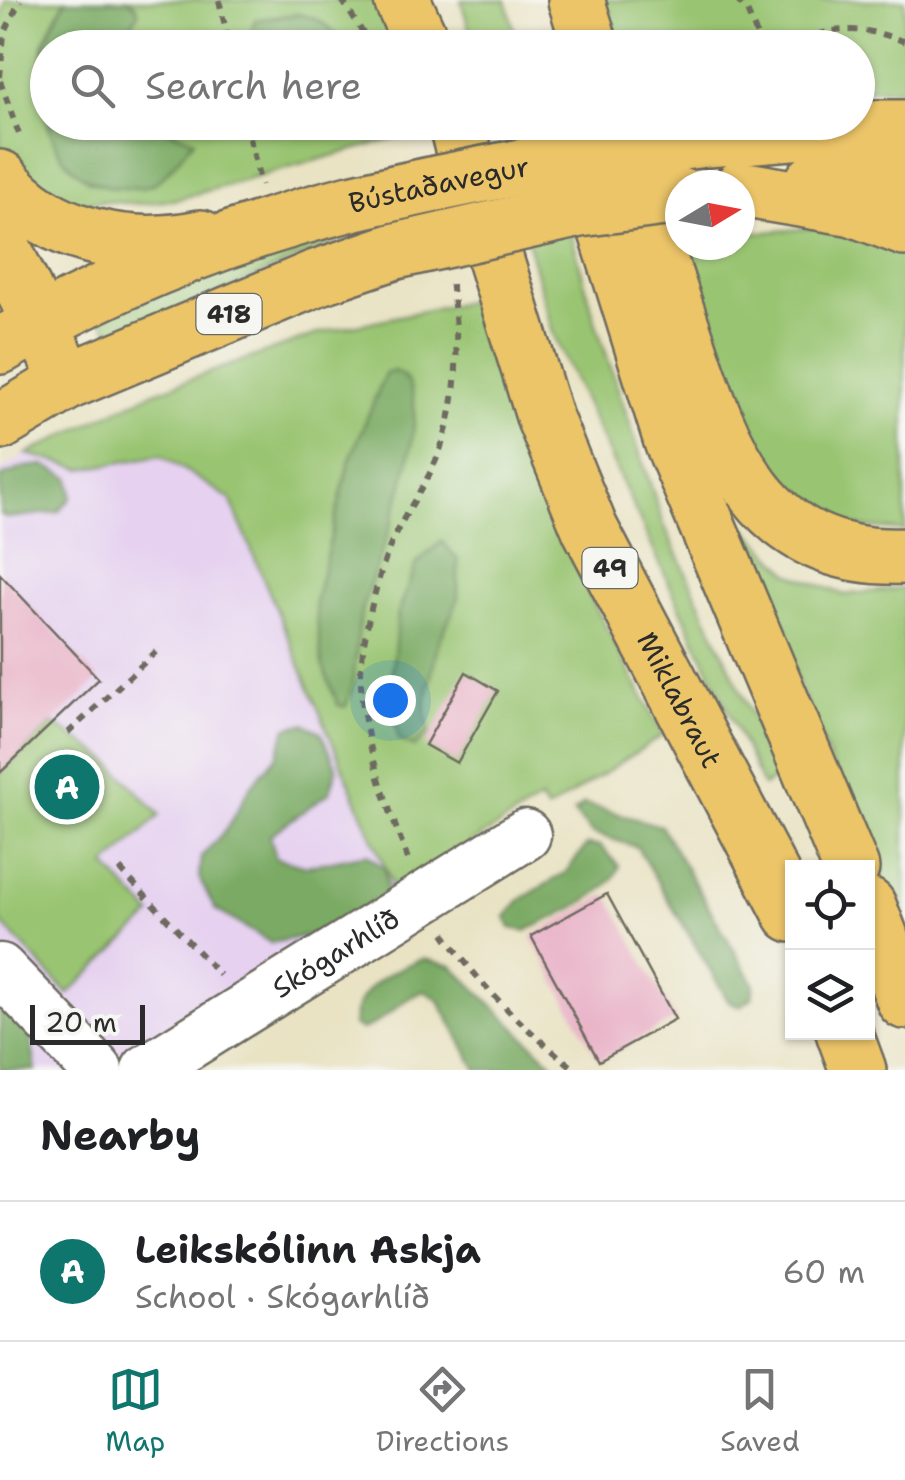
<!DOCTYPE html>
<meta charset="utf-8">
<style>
:root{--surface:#fff;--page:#f6f6f6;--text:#202124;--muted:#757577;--line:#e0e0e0;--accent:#0f766e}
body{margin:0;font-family:"Shantell Sans",sans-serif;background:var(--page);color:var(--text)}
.controls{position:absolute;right:30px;bottom:30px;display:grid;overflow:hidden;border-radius:0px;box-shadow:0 2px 8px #0004}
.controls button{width:90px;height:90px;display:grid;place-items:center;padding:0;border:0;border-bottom:2px solid var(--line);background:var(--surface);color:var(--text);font:50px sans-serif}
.compass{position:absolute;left:665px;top:170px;width:90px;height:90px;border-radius:50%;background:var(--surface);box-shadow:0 2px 8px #0004;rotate:80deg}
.scale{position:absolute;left:30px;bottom:25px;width:115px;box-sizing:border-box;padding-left:10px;border:5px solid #2b2b2b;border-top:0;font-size:28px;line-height:35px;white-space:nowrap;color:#2b2b2b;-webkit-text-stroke:8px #f6f6f2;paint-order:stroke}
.you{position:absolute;left:390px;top:700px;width:35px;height:35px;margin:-25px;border:8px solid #fff;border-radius:50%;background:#1a73e8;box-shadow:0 0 0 15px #1a73e833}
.badge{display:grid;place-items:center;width:65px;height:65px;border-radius:50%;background:var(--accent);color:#fff;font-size:32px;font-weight:700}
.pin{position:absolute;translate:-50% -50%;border:5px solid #fff;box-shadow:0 2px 10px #0006}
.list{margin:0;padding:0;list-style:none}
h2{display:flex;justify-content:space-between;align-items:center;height:130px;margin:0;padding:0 40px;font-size:42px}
h2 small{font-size:32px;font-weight:400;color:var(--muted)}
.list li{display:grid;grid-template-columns:65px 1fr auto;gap:30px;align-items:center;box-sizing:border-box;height:140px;padding:0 40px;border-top:2px solid var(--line)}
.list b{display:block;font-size:38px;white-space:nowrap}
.list p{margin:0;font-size:32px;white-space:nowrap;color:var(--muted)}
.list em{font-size:32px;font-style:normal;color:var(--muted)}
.icon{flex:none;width:55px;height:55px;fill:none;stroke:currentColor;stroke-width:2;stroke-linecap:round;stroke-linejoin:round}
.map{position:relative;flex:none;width:905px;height:1070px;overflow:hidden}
.search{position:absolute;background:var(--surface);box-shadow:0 2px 8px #0004;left:30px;right:30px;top:30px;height:110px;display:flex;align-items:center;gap:25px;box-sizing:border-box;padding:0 35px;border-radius:55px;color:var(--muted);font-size:38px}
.sheet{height:270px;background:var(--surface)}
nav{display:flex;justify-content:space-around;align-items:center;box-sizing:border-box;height:140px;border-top:2px solid var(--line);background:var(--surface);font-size:28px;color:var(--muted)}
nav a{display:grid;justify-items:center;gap:5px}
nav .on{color:var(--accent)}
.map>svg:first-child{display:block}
</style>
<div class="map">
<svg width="905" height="1070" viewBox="0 0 905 1070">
<rect width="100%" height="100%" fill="#f6f6f2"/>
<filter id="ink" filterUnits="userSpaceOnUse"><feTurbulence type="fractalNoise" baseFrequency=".01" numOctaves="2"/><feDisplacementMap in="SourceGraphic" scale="20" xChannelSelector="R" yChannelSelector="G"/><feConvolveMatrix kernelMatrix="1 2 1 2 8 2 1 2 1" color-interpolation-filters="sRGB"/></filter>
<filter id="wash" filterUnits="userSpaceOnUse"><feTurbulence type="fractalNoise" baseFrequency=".0048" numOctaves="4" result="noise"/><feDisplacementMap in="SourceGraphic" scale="40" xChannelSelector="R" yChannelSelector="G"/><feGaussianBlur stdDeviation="2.25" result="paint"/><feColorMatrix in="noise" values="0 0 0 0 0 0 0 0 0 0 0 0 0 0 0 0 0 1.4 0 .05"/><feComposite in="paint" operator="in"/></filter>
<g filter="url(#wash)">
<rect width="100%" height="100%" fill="#e9e3c4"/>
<!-- built -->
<path fill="#e6d2f0" d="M27,454L83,469L161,455L230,499L395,891L197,1006L97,1070H0V471Z"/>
<!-- green -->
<path fill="#99c471" stroke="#62784e" stroke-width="2.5" d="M6,0H66L43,44L41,89L50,132L88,181L111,188H143L193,141L151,123L419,122L421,131L178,199L142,204L101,201L60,208L0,157V21Z
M128,0H381L398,47H346C314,4 296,15 251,31L254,47L120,48L138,13L136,6Z
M461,0H506L519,47H474Z
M595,0H905V88L858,89V48L613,47Z
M495,123H540L597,327L664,525L780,776L763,786L553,333Z
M355,222L358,231L339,240L113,340L100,316Z
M826,227L905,249V531L815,523L758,465L685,245H740V234Z
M484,298L525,435L595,606L663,735L547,810L540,800L395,891L230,499L161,455L83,469L27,454L152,393L320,333Z
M728,509L789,573L844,595L905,588V947Z
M53,723L107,759L160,815L106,866L152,915L68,994L0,921V773Z"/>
<!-- forest -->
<path fill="#7aaa63" stroke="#526a47" stroke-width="2.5" d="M66,0H128L136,6L138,13L120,47L48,48L47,120C36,70 39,44 66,0Z
M297,14C320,17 333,29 346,47H254L251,31L255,20Z
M48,123H151L194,140C182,153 171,172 156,182C147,188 137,188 126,188C85,188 57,162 48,123Z
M394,371C450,390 374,568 362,609C356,633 356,692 345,707L338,705L322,664L315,602L349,462L385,374Z
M44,465L70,478L72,497L58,512L8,518L0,515V477L25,467Z
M442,541L458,560V600L438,644L425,704L429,734L414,747L399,740L390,695L398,613L417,563Z
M305,724L321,732L337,768L330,792L270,835L276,858L307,866L367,854L385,869L388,893L324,932L271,943L215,909L199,877L201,857L228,827L251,786L278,754L287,727Z
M584,804L661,826L754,984L752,998L740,1006L729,1002L637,847L592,833L574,813Z
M587,845L600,846L619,866C611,896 553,917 526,931L511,928L506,917L520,900L565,873Z
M423,959L452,966L559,1070H477L438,999L424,991C399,1000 386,1021 362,1030L353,1025C356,987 391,970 423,959Z
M0,988L29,1027L36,1070H0Z"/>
<g id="blocks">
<!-- building -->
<path fill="#e9b2c7" d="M0,574L99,679L0,773Z
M466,672L498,691L457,763L425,745Z
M607,894L675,1019L599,1061L531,936Z"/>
</g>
</g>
<g filter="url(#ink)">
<use href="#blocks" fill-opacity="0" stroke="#6e6b61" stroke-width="2.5"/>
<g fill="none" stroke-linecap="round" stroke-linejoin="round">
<!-- minor casing -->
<g stroke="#6e6b61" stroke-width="55">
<g id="minor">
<path d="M0,969L97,1070"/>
<path id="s1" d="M147,1070L525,835"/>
</g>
</g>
<!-- major casing -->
<g stroke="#6e6b61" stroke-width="60">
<path id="major" d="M402,0L424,48
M576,0L591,48
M456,122L477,201
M575,122L590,177
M615,122C636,188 657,254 679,319C719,438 752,562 905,556
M707,139L840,128H905
M0,178C47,237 128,253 201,238
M813,182L905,180
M740,189L853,208L905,228
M0,242L56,356
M0,346C108,282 229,234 351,203
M0,422L69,381L316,278L392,252"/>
</g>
<!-- highway casing -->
<g stroke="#6e6b61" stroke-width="60">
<g id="highway">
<path d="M590,177L672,441L851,868"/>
<path id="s2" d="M477,201L545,419L590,529L792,914"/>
<path d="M868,906L905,1001"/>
<path d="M844,1032L858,1070"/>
</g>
</g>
<!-- path -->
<path stroke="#6e6b61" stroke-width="6" stroke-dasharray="8 8" stroke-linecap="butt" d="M219,0L230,48
M342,0L363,33
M737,0L747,11L762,48
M789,48C827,24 865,26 905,42
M0,77L4,34L20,0
M0,81L20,137
M246,122L261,185
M68,733L158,650
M408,859C387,805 363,741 361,683C359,646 379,568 395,535C409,506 431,478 441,447C460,394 459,336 451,281
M120,869L220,975
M444,933C480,987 526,1030 576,1070"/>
<!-- minor -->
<use href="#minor" stroke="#fff" stroke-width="50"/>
<!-- major -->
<use href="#major" stroke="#ecc569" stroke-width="55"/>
<!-- highway -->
<use href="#highway" stroke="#ecc569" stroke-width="55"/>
<!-- major-bridge casing -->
<g stroke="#6e6b61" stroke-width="60" stroke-linecap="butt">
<g id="major-bridge">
<path id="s3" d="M351,203C469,175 587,153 707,139"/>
<path d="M392,252L580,209L680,196"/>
</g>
</g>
<!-- major-bridge -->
<use href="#major-bridge" stroke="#ecc569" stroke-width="55"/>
</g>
</g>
<g text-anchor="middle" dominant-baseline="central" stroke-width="8" stroke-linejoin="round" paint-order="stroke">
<!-- shield labels -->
<g fill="#f6f6f2" stroke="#686867" stroke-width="2.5">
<rect x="196.5" y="294" width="65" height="40" rx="8"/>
<rect x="582.5" y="548" width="55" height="40" rx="8"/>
</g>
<g font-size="25" font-weight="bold" fill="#2b2b2b">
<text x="229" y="314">418</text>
<text x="610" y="568">49</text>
</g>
<!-- street labels -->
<g font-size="28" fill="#2b2b2b" stroke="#f6f6f2">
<text stroke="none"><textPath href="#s3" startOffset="90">Bústaðavegur</textPath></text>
<text stroke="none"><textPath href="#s2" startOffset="540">Miklabraut</textPath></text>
<text stroke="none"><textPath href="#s1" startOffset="222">Skógarhlíð</textPath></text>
</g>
</g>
</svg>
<div class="controls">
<button><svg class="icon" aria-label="locate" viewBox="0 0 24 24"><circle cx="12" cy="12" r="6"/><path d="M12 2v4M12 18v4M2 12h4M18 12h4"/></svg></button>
<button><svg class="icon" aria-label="layers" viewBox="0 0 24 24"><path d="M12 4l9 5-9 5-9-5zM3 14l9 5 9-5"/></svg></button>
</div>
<svg class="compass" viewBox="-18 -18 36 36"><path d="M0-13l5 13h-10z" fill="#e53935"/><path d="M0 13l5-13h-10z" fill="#757577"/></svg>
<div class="scale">20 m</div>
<div class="you"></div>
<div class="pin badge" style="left:67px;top:787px">A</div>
<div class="search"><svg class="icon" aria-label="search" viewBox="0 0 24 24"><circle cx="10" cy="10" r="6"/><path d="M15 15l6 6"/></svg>Search here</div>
</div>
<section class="sheet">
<h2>Nearby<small></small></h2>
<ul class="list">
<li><span class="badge">A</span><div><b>Leikskólinn Askja</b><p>School · Skógarhlíð</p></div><em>60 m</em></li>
</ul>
</section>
<nav>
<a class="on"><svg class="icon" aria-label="map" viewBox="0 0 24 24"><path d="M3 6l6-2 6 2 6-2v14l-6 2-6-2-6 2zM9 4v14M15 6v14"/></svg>Map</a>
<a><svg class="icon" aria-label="directions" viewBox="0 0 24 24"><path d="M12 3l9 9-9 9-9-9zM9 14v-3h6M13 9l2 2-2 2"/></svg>Directions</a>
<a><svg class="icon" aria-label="saved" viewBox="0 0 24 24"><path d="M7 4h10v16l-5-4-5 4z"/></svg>Saved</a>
</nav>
